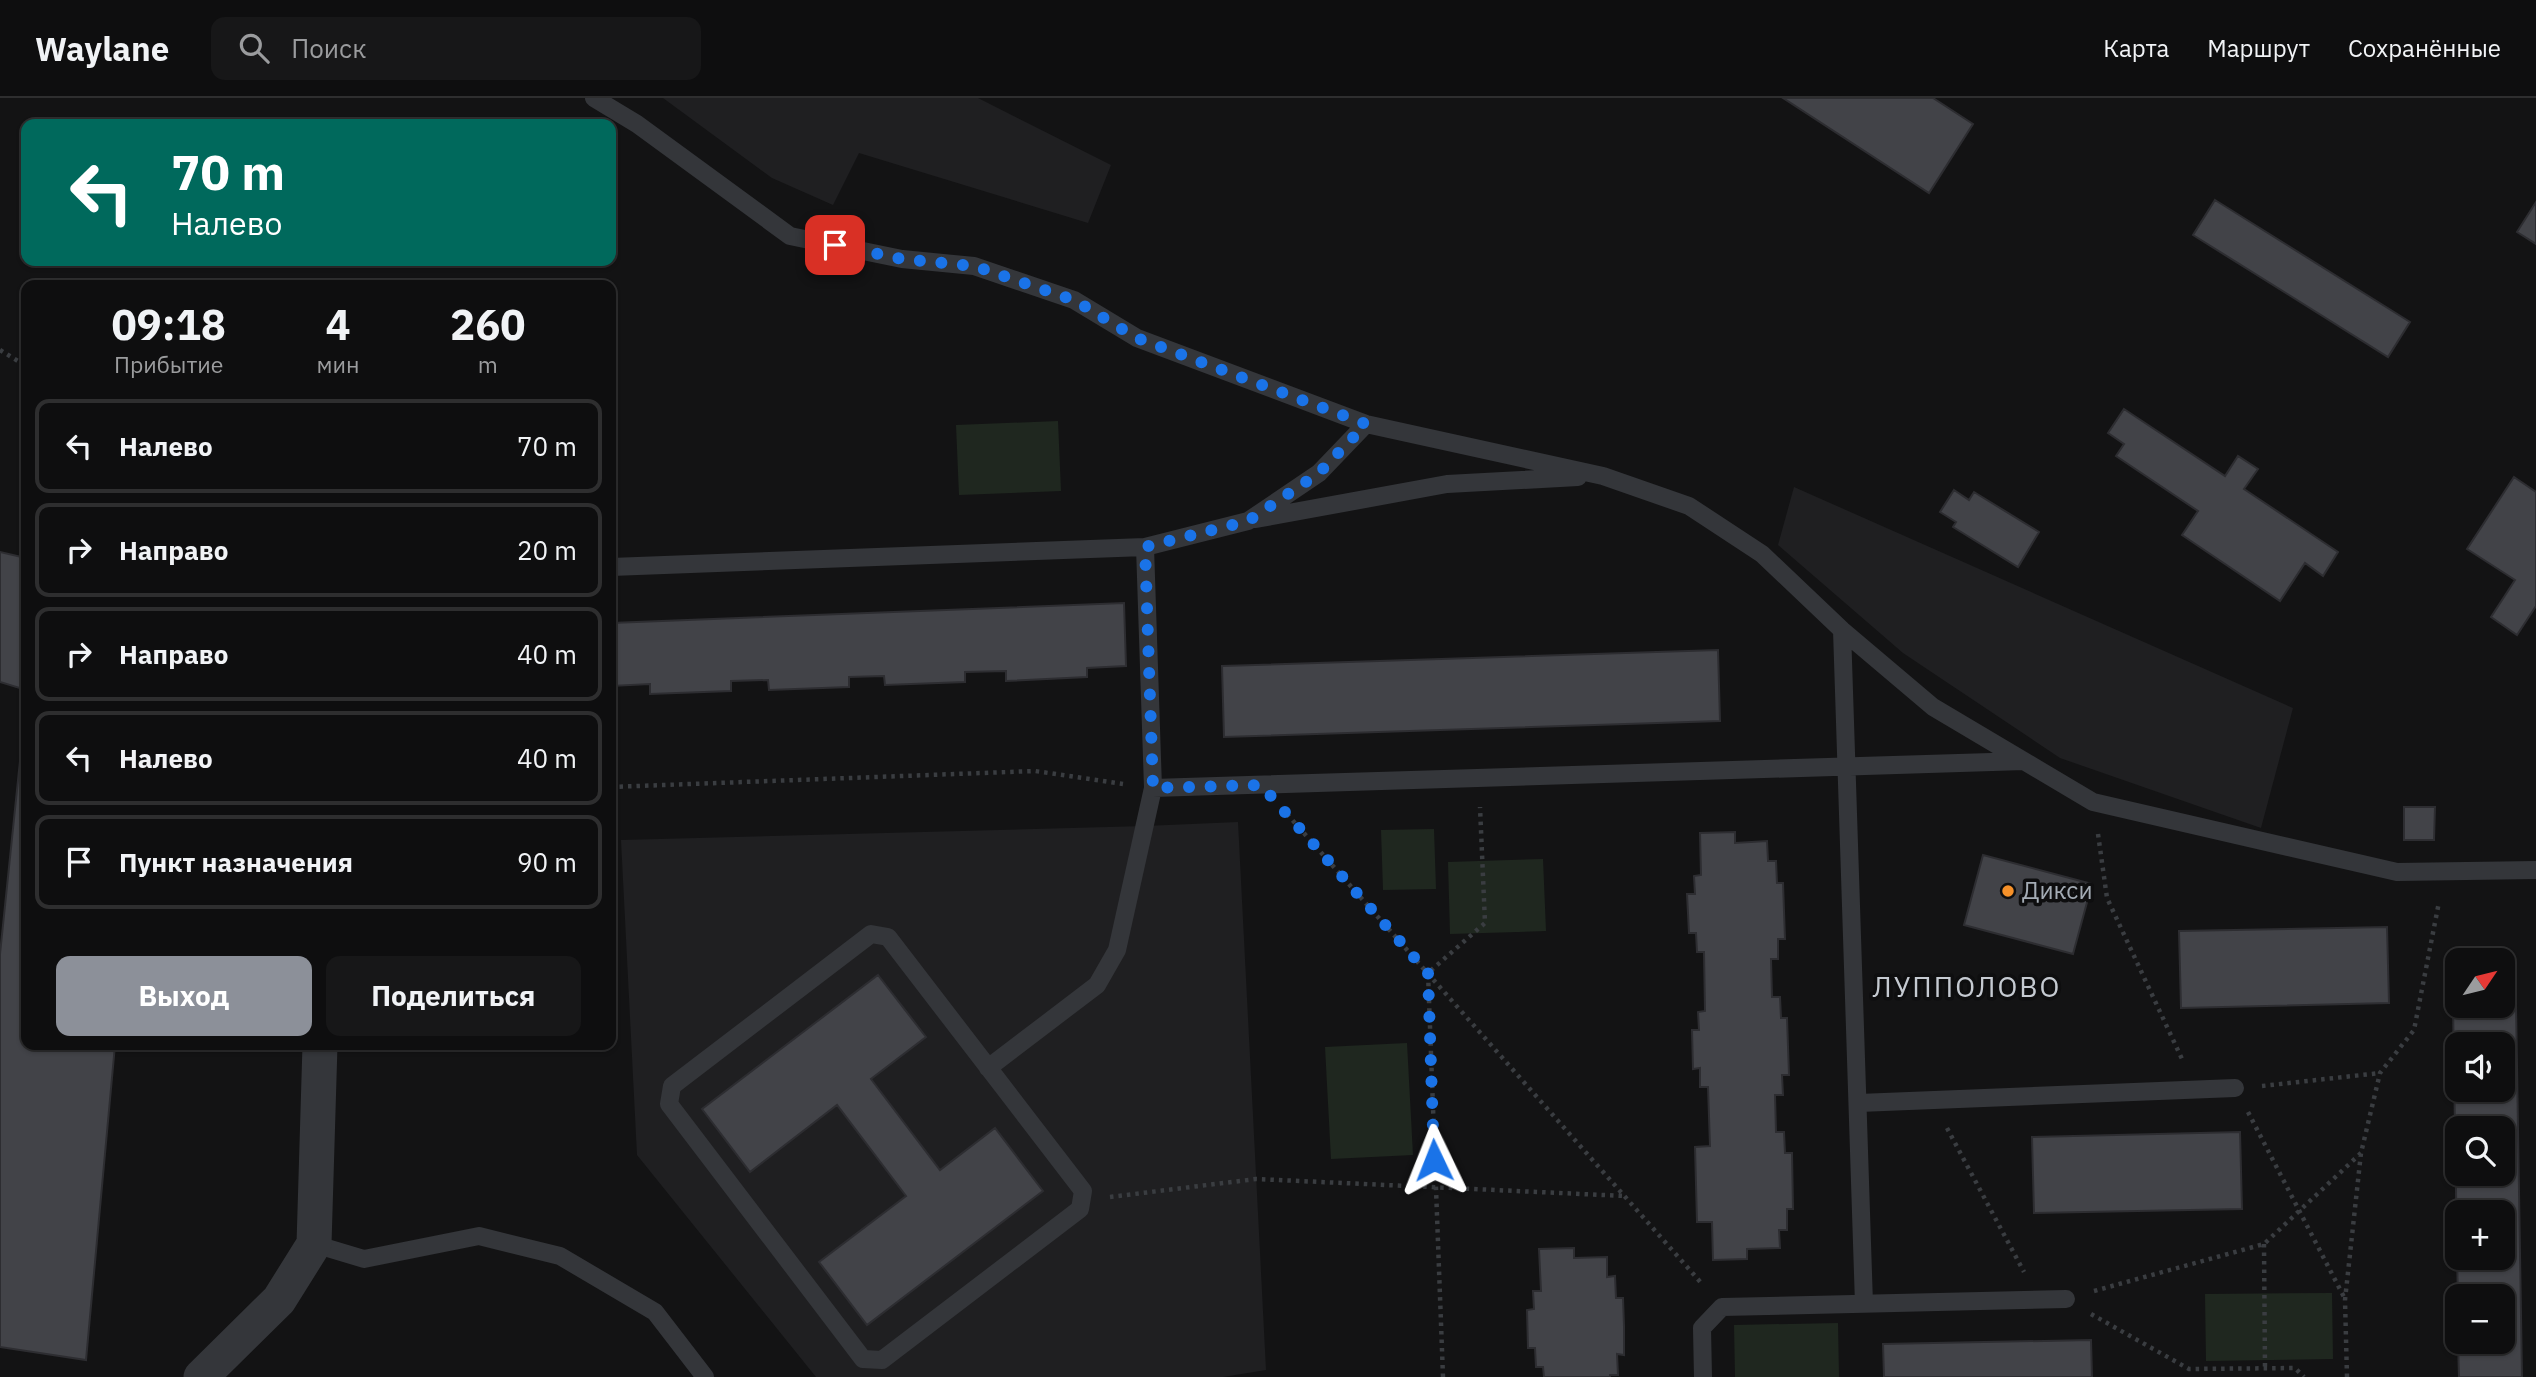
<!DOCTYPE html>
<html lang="ru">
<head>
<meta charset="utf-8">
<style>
	:root { --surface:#0e0e0f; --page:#171718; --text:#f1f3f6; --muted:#9b9c9e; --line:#2e2e2f; --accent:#8c9099 }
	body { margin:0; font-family:"IBM Plex Sans",sans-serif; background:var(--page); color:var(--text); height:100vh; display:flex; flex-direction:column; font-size:26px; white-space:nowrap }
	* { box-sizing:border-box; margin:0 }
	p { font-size:23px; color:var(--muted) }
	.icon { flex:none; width:38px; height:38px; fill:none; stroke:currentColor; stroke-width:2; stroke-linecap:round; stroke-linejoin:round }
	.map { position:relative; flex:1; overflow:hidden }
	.side { position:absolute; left:21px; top:182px; width:595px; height:770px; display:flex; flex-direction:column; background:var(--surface); border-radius:14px; box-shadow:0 2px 5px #0004,0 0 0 2px var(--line) }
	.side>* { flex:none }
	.banner { position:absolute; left:21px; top:21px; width:595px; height:147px; border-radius:14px; box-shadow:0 2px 5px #0004,0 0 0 2px var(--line); background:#00695c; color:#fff; overflow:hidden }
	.needle { width:46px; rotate:55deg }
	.controls { position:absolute; left:2445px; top:850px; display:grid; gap:14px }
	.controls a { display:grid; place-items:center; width:70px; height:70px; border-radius:14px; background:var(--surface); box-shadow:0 2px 5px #0004,0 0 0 2px var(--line); font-size:35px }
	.pin { position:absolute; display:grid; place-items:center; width:60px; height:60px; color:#fff; margin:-30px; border-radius:14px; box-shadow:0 4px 10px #0006 }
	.me { position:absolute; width:77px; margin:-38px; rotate:358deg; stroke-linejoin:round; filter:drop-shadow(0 0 5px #0008) }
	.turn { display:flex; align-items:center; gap:24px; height:147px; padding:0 35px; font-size:32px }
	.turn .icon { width:91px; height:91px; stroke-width:2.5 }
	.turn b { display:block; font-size:49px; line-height:60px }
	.eta { display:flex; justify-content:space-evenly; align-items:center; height:119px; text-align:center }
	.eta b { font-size:42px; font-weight:700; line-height:49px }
	.button { display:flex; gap:14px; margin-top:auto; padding:14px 35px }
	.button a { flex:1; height:80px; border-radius:14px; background:var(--accent); color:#fff; font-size:28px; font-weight:700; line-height:80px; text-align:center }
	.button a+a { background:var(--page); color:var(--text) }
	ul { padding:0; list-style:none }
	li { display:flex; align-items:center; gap:21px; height:94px; margin:0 14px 10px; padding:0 21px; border:4px solid var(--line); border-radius:14px }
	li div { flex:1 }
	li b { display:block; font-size:26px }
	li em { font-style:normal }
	header { display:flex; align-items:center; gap:42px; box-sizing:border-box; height:98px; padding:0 35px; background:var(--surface); border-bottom:2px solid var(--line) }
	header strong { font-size:33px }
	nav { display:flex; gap:38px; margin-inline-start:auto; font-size:24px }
	.search { width:490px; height:63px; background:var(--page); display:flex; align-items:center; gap:18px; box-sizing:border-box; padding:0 24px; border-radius:14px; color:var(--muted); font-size:26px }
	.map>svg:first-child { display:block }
	.built { fill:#1f1f21 }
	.green { fill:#1f271f }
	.building { fill:#424348; stroke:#2d2d31; stroke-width:2; fill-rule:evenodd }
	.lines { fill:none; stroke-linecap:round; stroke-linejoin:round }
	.path { stroke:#3a3d41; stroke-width:4.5; stroke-dasharray:3.5 5; stroke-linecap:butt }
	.service { stroke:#34363a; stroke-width:18 }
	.minor { stroke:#34363a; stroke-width:35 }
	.route { stroke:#1a73e8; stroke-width:12; stroke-dasharray:0 21.6 }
	.poi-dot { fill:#f69129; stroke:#0e0e0f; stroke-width:2.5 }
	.labels { text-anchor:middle; stroke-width:7; stroke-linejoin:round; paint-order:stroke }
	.poi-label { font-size:24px; fill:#a4acb5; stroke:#0e0e0f; text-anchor:start }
	.quarter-label { font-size:28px; letter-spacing:2px; fill:#c5cad1; stroke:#0e0e0f }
</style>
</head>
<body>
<header>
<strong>Waylane</strong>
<div class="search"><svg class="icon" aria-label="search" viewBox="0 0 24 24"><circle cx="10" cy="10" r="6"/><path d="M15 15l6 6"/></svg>Поиск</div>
<nav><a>Карта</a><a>Маршрут</a><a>Сохранённые</a></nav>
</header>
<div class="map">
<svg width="2536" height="1279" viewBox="0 0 2536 1279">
	<rect width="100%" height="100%" fill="#131314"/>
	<path class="built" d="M663 0H978L1111 67 1088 125 859 55 833 107 772 80Z
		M1794 389 2293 610 2261 730 2060 660 1903 555 1778 447Z
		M1238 724 1266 1272 1223 1279H816L637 1057 621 742 1145 728Z"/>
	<path class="green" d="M1058 323 1061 393 959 397 956 327Z
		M1434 731 1436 791 1383 792 1381 732Z
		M1543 761 1546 833 1450 836 1448 764Z
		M1407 945 1413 1057 1331 1061 1325 949Z
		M2332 1195 2333 1261 2206 1263 2205 1196Z
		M1838 1225 1839 1279H1735L1734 1227Z"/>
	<path class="building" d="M1783 0H1933L1973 26 1929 95Z
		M2215 102 2410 224 2388 259 2193 137Z
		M2536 104V146L2517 134Z
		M2124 311 2225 378 2238 358 2258 371 2244 391 2338 454 2323 478 2305 465 2280 503 2182 437 2198 413 2116 358 2124 346 2108 335Z
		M2514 379 2536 394V508L2517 537 2491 519 2515 482 2467 451Z
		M1954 392 1969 402 1974 394 2039 434 2018 469 1953 429 1956 424 1940 414Z
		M0 454 26 460V592L0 584Z
		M1124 505 1126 568 1087 570V579L1006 583V573L965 574V584L885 587 884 578 849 579V589L769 592 768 582 731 583V593L650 596V586L611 588V525Z
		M1718 552 1720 623 1224 639 1222 568Z
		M26 605V947H115L86 1262 0 1249V856Z
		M2404 709H2435L2434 742H2404Z
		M1735 734V745L1767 743 1768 763H1776L1777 785H1783L1785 841H1778V861H1771L1772 899H1780L1781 920H1787L1789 977H1782L1783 997H1775L1776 1034H1784L1785 1055H1792L1793 1111H1787V1132H1779L1780 1150 1747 1151V1161L1713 1162 1712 1124H1697L1695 1049 1710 1048 1708 989H1700V970L1693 971 1692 932H1699L1698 914 1705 913 1704 854H1697L1696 835H1689L1687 796H1695L1694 778 1701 777 1700 735Z
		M1983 757 2092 786 2073 856 1964 827Z
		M2387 829 2389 905 2181 910 2179 833Z
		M878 877 926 939 871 981 940 1072 995 1030 1043 1093 867 1227 819 1164 906 1098 837 1007 750 1074 702 1011Z
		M2502 906H2516L2522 1279H2459L2458 1244H2502V1199H2458L2457 1160H2502V1115H2457V1154L2453 907 2502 908ZM2457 947H2502V992H2457ZM2457 1031H2502V1076H2457Z
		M2240 1034 2242 1111 2034 1115 2032 1039Z
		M1574 1150V1160L1607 1159V1179L1615 1178 1616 1200H1623L1624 1228V1257L1617 1256 1618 1277H1610V1279H1544L1543 1269H1536L1535 1250H1528L1527 1212 1534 1211 1533 1193H1541L1539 1151Z
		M2091 1242 2092 1279H1884L1883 1246Z"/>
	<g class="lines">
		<path class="path" d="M0 252 26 268
			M611 689 1035 673 1123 686
			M1287 716 1703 1187
			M2098 736 2107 800 2182 961
			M2262 988 2380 975
			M2248 1014 2344 1199
			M1947 1030 2024 1174
			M1110 1099 1256 1081 1625 1098
			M2264 1146 2265 1270
			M2094 1193 2264 1146 2361 1055
			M2091 1216 2189 1271 2295 1270 2304 1279
			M1443 1279 1428 875 1485 825 1480 709
			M2347 1279 2345 1202 2361 1055 2380 975 2414 932 2439 804"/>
		<path class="service" d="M594 0 637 26 790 138 902 161 974 168 1074 202 1137 240 1366 326 1603 378 1689 408 1762 456 1842 532 1933 609 2093 704 2397 774 2536 772
			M1256 421 1447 386 1578 379
			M1145 449 1153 690 2024 663
			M611 469 1145 449 1248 423 1319 375 1366 326
			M1842 532 1864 1206
			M871 836 888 839 1083 1093 1080 1111 882 1262 863 1261 669 1006 672 988Z
			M988 970 1097 887 1117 852 1153 690
			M1859 1005 2235 990
			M314 1146 364 1161 479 1138 560 1158 655 1214 705 1279
			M1703 1279 1702 1230 1722 1209 2066 1201"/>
		<path class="minor" d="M201 1279 279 1202 314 1146 320 947"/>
	</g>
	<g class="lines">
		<path class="route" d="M835 147 902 161 974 168 1074 202 1137 240 1366 326 1319 375 1248 423 1145 449 1153 690 1261 687 1428 875 1434 1062"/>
	</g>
	<circle class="poi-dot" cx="2008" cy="793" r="7"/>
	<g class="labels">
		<g class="poi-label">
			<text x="2022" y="801">Дикси</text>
		</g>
		<g class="quarter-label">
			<text x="1967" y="899">ЛУППОЛОВО</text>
		</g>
	</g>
</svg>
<div class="controls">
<a><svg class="needle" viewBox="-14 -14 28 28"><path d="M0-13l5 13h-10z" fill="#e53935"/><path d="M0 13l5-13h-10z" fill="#9b9c9e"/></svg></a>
<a><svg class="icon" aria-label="sound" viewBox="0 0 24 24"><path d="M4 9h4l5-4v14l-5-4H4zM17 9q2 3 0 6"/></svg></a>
<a><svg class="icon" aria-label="search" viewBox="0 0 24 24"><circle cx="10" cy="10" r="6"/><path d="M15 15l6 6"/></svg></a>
<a>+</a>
<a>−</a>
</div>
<div class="pin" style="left:835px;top:147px;background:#d93025"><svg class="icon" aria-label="arrive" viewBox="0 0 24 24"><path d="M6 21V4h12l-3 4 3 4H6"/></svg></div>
<svg class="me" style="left:1434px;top:1062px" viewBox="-20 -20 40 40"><path d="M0-17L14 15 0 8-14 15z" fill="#1a73e8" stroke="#fff" stroke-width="4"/></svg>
<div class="banner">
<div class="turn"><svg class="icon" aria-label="left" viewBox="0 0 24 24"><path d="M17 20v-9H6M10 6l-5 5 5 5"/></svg><div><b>70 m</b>Налево</div></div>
</div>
<section class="side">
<div class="eta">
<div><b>09:18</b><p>Прибытие</p></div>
<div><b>4</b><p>мин</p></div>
<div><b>260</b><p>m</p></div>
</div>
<ul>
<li><svg class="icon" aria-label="left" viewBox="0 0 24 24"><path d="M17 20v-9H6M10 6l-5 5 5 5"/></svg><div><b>Налево</b></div><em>70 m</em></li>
<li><svg class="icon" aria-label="right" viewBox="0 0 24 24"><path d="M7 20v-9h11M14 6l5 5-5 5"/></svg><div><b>Направо</b></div><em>20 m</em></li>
<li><svg class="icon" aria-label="right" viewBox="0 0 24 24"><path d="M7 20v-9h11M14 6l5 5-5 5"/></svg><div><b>Направо</b></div><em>40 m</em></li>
<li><svg class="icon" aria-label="left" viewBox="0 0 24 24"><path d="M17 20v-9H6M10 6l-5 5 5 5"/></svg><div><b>Налево</b></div><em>40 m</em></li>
<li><svg class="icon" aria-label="arrive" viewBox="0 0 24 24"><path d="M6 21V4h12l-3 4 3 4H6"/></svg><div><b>Пункт назначения</b></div><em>90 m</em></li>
</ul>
<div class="button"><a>Выход</a><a>Поделиться</a></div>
</section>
</div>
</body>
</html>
